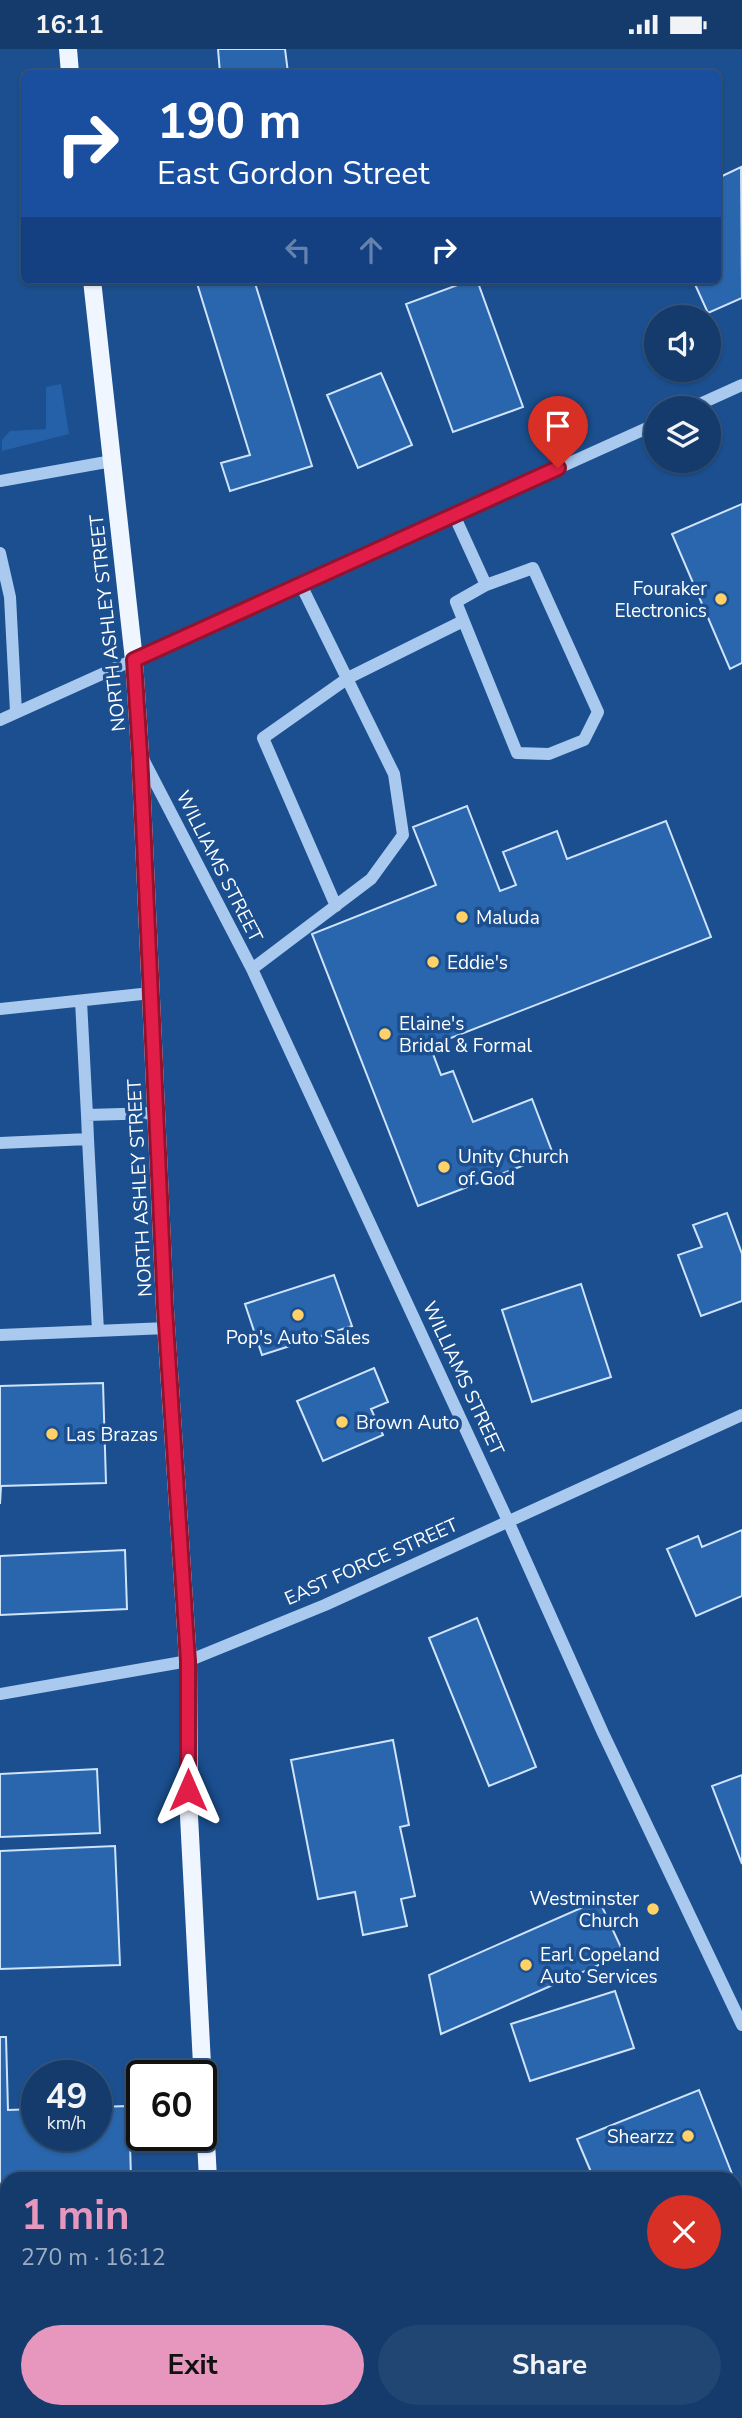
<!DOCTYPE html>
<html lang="en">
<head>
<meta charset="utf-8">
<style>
	:root { --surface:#143b6b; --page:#214673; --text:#f1f3f6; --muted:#9dadc1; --line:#33557e; --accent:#e797bd }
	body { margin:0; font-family:"Nunito Sans",sans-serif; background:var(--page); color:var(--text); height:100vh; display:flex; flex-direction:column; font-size:26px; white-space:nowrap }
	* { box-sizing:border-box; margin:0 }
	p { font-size:23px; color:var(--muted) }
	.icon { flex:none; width:38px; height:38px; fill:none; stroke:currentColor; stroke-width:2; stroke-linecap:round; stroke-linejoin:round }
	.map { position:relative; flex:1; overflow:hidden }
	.details { position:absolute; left:0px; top:2123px; width:742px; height:247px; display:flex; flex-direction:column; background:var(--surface); border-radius:21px 21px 0 0; box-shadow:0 2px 5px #0004,0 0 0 2px var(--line) }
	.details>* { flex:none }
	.top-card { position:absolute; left:21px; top:21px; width:700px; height:214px; border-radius:10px; box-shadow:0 2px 5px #0004,0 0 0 2px var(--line); background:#1a4fa0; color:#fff; overflow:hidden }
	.tools { position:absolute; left:644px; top:256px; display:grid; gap:14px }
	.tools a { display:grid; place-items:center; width:77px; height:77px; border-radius:50%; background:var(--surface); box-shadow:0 2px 5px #0004,0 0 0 2px var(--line); font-size:35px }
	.speed { position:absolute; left:21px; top:2011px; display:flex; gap:14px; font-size:35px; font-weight:700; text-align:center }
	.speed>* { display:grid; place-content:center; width:91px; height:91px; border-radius:50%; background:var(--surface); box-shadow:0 2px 5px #0004,0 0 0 2px var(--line); line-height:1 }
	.speed small { font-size:18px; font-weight:400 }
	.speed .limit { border:4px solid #111; border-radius:10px; background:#fff; color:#111 }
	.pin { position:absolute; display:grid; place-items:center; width:60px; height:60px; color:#fff; margin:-72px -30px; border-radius:50% 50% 50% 0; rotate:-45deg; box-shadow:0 0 7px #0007 }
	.pin .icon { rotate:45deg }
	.me { position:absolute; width:77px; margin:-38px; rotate:0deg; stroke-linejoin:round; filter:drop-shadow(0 0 5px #0008) }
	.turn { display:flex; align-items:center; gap:24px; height:147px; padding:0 21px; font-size:32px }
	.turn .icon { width:91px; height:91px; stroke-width:2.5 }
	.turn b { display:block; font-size:49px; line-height:60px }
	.lanes { display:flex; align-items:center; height:66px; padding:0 21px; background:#0003; justify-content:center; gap:35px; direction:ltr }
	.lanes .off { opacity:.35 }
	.round { display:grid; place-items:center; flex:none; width:74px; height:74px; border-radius:37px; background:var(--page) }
	.overview { display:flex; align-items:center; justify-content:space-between; height:119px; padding:0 21px }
	h1 { font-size:42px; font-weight:700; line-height:52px; color:var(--accent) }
	.primary-button { display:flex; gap:14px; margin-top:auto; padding:14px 21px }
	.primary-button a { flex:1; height:80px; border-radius:42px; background:var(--accent); color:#111; font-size:28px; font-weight:700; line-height:80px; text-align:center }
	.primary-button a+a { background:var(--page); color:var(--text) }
	.status { display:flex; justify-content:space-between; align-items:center; height:49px; padding:0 35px; background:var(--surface); direction:ltr }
	.status svg { height:19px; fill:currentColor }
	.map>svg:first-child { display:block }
	.green { fill:#2461a8 }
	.building { fill:#2a66ad; stroke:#cfe3fa; stroke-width:2 }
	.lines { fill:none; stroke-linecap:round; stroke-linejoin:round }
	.minor { stroke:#a9c9ee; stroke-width:12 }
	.major { stroke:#f0f6ff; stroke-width:18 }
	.route-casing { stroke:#92132f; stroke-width:18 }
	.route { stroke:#e11d48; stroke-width:12 }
	.poi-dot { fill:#ffd166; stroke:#1b4f8f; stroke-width:2.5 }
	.labels { text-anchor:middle; stroke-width:7; stroke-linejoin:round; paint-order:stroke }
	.poi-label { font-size:19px; fill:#fff; stroke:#1b4f8f; text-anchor:start }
	.street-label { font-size:19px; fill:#fff; stroke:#1b4f8f }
</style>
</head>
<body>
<div class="status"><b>16:11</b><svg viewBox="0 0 49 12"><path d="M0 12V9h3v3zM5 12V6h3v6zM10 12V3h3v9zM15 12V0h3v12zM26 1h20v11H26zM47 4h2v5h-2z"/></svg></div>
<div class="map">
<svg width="742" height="2369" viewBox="0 0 742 2369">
	<rect width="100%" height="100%" fill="#1b4f8f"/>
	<path class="green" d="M61 335 69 385 2 402V391L10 382 46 380V338Z"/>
	<path class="building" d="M218 0H285L288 24H220Z
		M741 118 742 249 708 264 693 231H718V129Z
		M196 231H254L312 417 230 442 221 414 250 406Z
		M471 231H477L523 358 453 383 406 255Z
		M381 324 412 396 358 419 327 346Z
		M742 455V614L730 620 672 485Z
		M467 757 500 842 516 836 503 803 557 782 567 810 666 772 711 888 430 997 441 1026 453 1022 473 1073 532 1050 553 1105 418 1157 312 885 436 836 413 778Z
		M727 1164 742 1205V1252L701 1267 678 1206 702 1198 693 1176Z
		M334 1226 352 1277 262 1306 245 1255Z
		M581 1235 611 1328 532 1353 502 1261Z
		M374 1319 388 1353 371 1360 383 1386 323 1412 297 1352Z
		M103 1334 106 1434 1 1437 0 1455V1337Z
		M742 1481V1547L696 1567 667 1500 698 1487 702 1498Z
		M125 1501 127 1560 0 1566V1507Z
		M477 1569 536 1718 489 1737 429 1589Z
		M393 1691 409 1776 400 1778 415 1847 401 1850 407 1877 363 1886 355 1843 318 1850 291 1711Z
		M97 1720 100 1784 0 1788V1725Z
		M742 1726V1815L712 1737Z
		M115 1797 120 1916 0 1920V1802Z
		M599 1851 624 1905 441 1985 429 1926Z
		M615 1942 634 1999 530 2032 511 1975Z
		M0 1988H6L8 2061 37 2060V2086H96V2058L129 2057 131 2130H7V2151H0Z
		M699 2041 734 2130H594L577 2090Z
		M735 2132 742 2149V2323L735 2326Z
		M0 2199H7V2362H169V2369H0Z
		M353 2362H511L513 2369H339Z"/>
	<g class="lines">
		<path class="minor" d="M691 359 742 336
			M0 432 112 412
			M454 466 486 536
			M0 504 10 548 16 663
			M533 519 598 663 584 691 549 705 517 704 456 553 486 536Z
			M0 671 656 375
			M142 708 252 920 508 1472 603 1684 742 1976
			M336 857 263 689 348 629 463 572
			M252 920 371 830 403 786 394 725 301 536
			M81 952 87 1066
			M0 960 151 944
			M88 1090 87 1066 156 1064
			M0 1094 88 1090 98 1282
			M0 1286 167 1279
			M0 1645 188 1612 325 1556 742 1366
			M722 2369 742 2360"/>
		<path class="major" d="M68 0 70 24
			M92 231 134 611 140 704 165 1260 188 1612 189 1767 208 2130
			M220 2362V2369"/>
	</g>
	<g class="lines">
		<defs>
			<path id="route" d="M188 1741V1612L165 1259 140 704 134 611 558 419"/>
		</defs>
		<use href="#route" class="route-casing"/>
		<use href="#route" class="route"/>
	</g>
	<g class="poi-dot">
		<circle cx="721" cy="550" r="7"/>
		<circle cx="462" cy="868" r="7"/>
		<circle cx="433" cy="913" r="7"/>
		<circle cx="385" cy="985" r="7"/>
		<circle cx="444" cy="1118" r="7"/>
		<circle cx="298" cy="1266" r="7"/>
		<circle cx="342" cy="1373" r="7"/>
		<circle cx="52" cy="1385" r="7"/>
		<circle cx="653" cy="1860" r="7"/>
		<circle cx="526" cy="1916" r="7"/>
		<circle cx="688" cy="2087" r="7"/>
	</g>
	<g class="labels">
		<g class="poi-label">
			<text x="707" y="546" text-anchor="end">Fouraker<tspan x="707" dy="22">Electronics</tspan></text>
			<text x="476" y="875">Maluda</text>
			<text x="447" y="920">Eddie's</text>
			<text x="399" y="981">Elaine's<tspan x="399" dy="22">Bridal &amp; Formal</tspan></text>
			<text x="458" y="1114">Unity Church<tspan x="458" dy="22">of God</tspan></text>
			<text x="298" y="1295" text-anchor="middle">Pop's Auto Sales</text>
			<text x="356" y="1380">Brown Auto</text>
			<text x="66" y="1392">Las Brazas</text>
			<text x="639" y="1856" text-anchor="end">Westminster<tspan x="639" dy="22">Church</tspan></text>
			<text x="540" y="1912">Earl Copeland<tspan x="540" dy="22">Auto Services</tspan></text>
			<text x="674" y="2094" text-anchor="end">Shearzz</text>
		</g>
		<g class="street-label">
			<text transform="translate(107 574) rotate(-96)" y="7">NORTH ASHLEY STREET</text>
			<text transform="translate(220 817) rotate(63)" y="7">WILLIAMS STREET</text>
			<text transform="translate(139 1139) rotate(-93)" y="7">NORTH ASHLEY STREET</text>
			<text transform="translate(464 1329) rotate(65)" y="7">WILLIAMS STREET</text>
			<text transform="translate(371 1512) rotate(-24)" y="7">EAST FORCE STREET</text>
		</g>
	</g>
</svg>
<div class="tools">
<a><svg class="icon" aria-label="sound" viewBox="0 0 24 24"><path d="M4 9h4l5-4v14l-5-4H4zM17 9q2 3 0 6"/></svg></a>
<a><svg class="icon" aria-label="layers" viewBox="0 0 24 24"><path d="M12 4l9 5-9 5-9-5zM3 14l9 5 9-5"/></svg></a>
</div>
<div class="speed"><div>49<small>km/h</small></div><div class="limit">60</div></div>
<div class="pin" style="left:558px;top:419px;background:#d93025"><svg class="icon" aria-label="arrive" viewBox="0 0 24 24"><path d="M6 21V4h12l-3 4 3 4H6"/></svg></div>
<svg class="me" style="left:188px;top:1741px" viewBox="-20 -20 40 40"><path d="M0-17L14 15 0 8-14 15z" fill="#e11d48" stroke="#fff" stroke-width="4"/></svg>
<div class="top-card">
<div class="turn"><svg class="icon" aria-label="right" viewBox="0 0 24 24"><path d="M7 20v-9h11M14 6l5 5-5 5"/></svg><div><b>190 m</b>East Gordon Street</div></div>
<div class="lanes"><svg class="icon off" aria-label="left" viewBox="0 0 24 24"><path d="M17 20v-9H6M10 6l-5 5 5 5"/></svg><svg class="icon off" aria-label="ahead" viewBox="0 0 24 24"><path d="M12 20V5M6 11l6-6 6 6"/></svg><svg class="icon" aria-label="right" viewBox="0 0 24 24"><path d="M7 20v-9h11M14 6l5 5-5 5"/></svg></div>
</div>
<section class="details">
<div class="overview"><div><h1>1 min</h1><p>270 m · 16:12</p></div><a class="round" style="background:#d93025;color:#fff"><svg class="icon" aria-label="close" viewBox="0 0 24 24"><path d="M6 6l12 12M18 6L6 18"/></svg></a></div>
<div class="primary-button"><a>Exit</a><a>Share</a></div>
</section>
</div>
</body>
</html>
